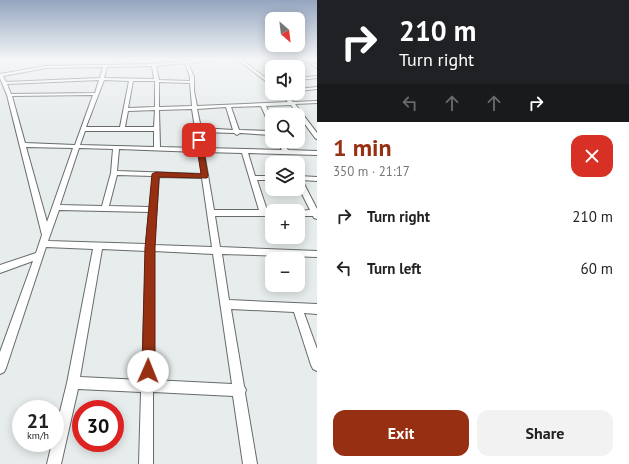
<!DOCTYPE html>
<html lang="en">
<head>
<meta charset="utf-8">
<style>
	:root { --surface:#fff; --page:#f2f2f2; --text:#222; --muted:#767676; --accent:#973012 }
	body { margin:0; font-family:"PT Sans",sans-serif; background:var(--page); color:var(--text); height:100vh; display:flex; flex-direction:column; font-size:15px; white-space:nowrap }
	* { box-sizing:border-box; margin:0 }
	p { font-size:13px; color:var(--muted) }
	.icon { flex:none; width:22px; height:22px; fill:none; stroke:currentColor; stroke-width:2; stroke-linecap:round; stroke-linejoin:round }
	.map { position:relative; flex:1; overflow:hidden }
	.panel { display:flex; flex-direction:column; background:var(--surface); width:312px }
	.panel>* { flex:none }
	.banner { background:#202124; color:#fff; overflow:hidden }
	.needle { width:26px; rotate:152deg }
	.controls { position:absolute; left:265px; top:12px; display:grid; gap:8px }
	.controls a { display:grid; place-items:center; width:40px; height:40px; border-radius:8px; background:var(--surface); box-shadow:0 2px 10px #0003; font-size:20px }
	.speed { position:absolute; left:12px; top:400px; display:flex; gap:8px; font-size:20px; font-weight:700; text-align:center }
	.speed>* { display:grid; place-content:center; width:52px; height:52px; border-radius:50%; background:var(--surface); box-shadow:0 2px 10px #0003; line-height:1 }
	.speed small { font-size:10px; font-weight:400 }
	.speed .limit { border:6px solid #d22; background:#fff; color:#111 }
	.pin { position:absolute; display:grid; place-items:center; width:34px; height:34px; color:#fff; margin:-17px; border-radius:8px; box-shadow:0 2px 6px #0006 }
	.me { position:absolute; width:44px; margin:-22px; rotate:1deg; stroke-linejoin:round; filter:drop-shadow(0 0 3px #0008) }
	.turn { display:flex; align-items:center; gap:14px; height:84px; padding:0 16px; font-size:18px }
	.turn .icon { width:52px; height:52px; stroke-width:2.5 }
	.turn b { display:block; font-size:28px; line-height:34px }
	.lanes { display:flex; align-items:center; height:38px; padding:0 16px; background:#0003; justify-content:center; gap:20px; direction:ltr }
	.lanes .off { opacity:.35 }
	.round { display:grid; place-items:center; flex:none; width:42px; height:42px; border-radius:12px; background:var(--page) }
	.overview { display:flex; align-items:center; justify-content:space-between; height:68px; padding:0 16px }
	h1 { font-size:24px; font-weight:600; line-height:30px; color:var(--accent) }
	.primary-button { display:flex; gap:8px; margin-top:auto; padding:8px 16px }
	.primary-button a { flex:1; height:46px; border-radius:12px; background:var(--accent); color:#fff; font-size:16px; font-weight:600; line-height:46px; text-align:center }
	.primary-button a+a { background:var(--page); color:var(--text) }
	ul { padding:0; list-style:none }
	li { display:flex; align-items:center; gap:12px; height:52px; padding:0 16px }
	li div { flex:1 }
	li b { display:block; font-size:15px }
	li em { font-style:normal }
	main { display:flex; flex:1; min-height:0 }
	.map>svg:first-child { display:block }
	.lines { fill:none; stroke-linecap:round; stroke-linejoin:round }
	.minor-casing { stroke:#676b6c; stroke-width:2 }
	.minor { fill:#fff; fill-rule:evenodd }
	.route { fill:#973012; stroke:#621f0c }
</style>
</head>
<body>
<main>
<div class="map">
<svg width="317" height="464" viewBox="0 0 317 464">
	<rect width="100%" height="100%" fill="#e7eced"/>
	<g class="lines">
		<defs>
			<path id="minor" d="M209 59H223L188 63 194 77V91L197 106 288 102 280 93H285L293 102 317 101V103L295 104 317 133V139L315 138 291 105 266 106 272 118V126L269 124 261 106 231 107 239 130 272 131V135L240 133 237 135 234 133 201 132 204 148 282 150 277 141H283L288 150 317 151V155L248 153 255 176H272V180H257L267 210 274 211H272V216H215L220 247 317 251V257L222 254 229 300 317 304V314L304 313 317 349V371L313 369 311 365 294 312 231 309 244 386 246 390 245 393 257 464H243L233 396 153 392V464H139L141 392 78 389 61 464H47L52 443H55V432L67 383 93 249 46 247 6 368 4 372 0 374V352L33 261 0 273V265L36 253 42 235 7 95 0 78V74L46 66 154 64ZM185 63 190 77V81L159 80 156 66ZM152 66 154 79 104 78 107 67ZM103 67 100 78 6 82 3 76 46 68ZM99 80 95 93 11 94 7 84ZM104 80 129 81 120 127H86ZM133 81H155V107L128 108ZM159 82 190 83 192 106 159 107ZM93 95 75 145 25 143 12 96ZM226 107 233 130 201 128 197 109ZM192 109 198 148 160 147 159 110ZM155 110 154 127H125L128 111ZM85 131H154V147L80 145ZM26 147 73 148 47 222ZM79 148 113 149 111 173 102 206 60 205ZM119 149 198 152 202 174 117 171ZM204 152 242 153 259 210H214ZM117 175 153 176 150 207 109 206ZM159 177 202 178 212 247 154 245ZM59 210 149 212 146 244 48 241ZM102 249 146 251 142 380 80 377ZM154 251 213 254 232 384 153 380Z
				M237 59H241L272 83V86Z
				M272 59H276L289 67H284Z
				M302 59H306L317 65V68Z
				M317 76V78L298 80V78Z
				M317 87V89L298 91V89Z
				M298 176 317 177V181L302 180 317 209V219L314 218 313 216H298V211H296L310 210 298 186Z"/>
		</defs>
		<use href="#minor" class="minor-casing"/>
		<use href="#minor" class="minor"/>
	</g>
	<linearGradient id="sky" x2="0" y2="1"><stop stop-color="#95a5bf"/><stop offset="0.48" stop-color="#f4f6f7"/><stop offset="1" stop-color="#f4f6f7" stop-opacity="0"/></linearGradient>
	<rect width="317" height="124" fill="url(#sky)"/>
	<path class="route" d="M199 138 202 140 208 176 207 178 159 177 155 248V371L153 375 148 377 143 375 142 371 145 248 152 174 156 172 201 174 196 140Z"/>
</svg>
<div class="controls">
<a><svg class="needle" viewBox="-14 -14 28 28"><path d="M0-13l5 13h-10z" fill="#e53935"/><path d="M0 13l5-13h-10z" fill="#767676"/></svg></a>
<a><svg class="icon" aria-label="sound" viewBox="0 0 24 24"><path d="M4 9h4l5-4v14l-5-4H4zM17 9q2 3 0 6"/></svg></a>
<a><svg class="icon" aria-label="search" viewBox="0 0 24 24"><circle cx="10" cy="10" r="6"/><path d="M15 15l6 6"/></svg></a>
<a><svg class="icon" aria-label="layers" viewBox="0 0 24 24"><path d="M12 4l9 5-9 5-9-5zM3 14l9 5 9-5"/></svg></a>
<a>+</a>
<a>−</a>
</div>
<div class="speed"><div>21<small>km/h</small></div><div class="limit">30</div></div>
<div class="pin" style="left:199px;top:140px;background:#d93025"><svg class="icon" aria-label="arrive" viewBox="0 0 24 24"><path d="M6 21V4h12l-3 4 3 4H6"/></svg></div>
<svg class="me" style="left:148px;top:371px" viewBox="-20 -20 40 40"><circle r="19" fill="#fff"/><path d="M0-13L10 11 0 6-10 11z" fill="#973012"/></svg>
</div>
<section class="panel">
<div class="banner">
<div class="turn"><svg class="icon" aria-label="right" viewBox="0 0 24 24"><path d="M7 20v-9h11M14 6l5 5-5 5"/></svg><div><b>210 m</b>Turn right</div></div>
<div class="lanes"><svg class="icon off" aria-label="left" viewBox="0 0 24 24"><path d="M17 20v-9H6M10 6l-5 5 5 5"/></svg><svg class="icon off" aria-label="ahead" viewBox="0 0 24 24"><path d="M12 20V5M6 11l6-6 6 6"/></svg><svg class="icon off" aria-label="ahead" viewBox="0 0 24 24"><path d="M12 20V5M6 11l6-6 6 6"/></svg><svg class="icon" aria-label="right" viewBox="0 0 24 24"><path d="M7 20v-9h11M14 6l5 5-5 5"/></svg></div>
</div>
<div class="overview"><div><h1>1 min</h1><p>350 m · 21:17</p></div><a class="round" style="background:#d93025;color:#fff"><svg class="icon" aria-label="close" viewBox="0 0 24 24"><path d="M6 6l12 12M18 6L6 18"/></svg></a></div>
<ul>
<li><svg class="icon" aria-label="right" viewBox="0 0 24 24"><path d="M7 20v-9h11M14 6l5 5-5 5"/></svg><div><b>Turn right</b></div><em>210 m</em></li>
<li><svg class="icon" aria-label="left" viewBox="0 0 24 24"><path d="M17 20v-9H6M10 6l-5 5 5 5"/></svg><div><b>Turn left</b></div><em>60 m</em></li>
</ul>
<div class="primary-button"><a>Exit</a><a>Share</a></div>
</section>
</main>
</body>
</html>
